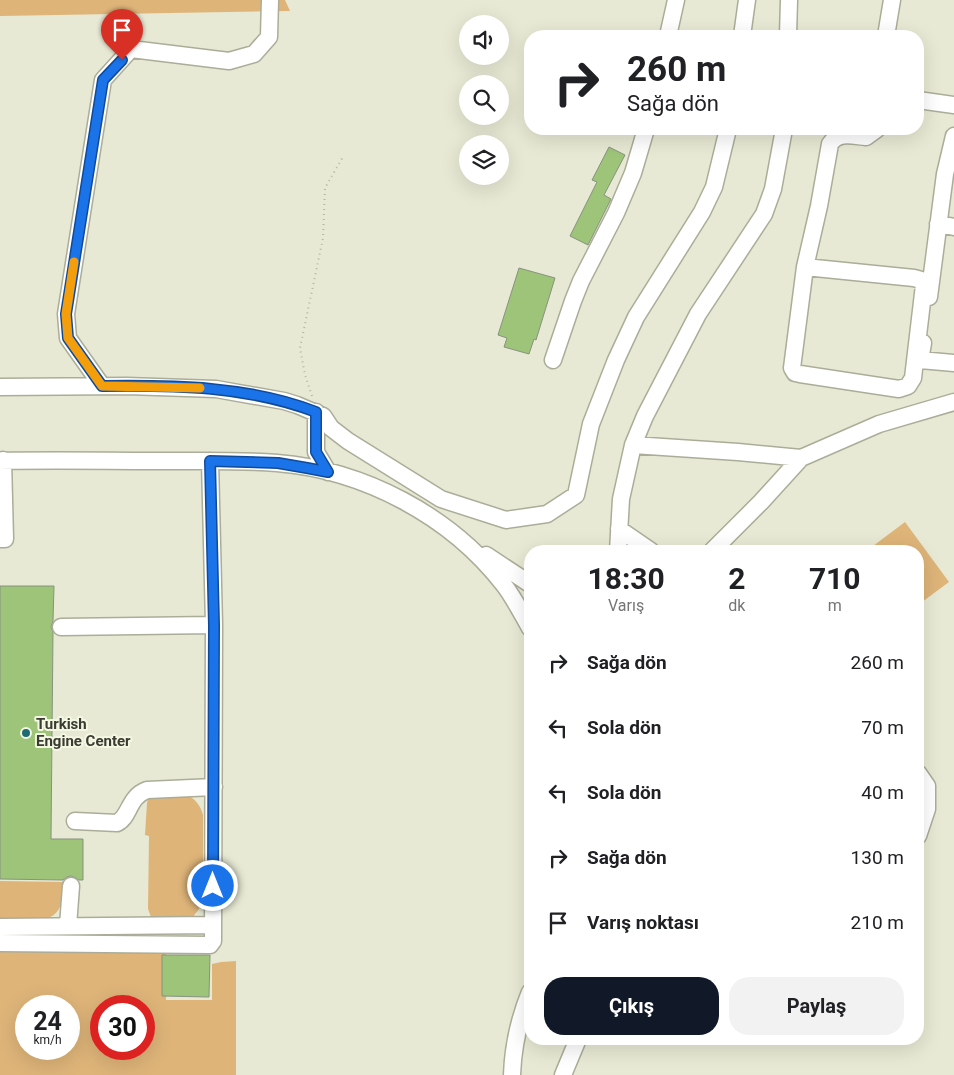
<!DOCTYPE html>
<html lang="tr">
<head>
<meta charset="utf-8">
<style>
	:root { --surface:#fff; --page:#f2f2f2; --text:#202124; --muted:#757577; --accent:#111827 }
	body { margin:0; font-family:Roboto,sans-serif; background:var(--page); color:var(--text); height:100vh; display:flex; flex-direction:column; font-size:19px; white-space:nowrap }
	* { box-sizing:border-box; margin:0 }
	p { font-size:16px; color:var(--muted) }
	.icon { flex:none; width:28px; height:28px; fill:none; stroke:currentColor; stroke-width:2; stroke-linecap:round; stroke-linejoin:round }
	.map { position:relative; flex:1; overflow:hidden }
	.details { position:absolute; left:524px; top:545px; width:400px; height:500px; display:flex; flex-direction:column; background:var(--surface); border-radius:20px; box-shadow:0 5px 20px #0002 }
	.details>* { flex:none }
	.hud { position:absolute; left:524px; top:30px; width:400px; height:105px; border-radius:20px; box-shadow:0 5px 20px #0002; background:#fff; color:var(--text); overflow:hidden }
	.controls { position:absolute; left:459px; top:15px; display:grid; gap:10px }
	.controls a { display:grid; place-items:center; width:50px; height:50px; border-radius:50%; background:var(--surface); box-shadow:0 5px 20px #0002; font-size:25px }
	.speed { position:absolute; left:15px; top:995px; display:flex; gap:10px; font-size:25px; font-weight:700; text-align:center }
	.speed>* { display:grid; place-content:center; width:65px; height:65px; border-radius:50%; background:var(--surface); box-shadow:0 5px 20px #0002; line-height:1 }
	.speed small { font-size:12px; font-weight:400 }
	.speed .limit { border:8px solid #d22; background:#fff; color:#111 }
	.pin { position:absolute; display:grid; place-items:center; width:42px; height:42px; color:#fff; margin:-51px -21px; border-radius:50% 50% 50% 0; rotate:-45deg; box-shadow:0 0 5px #0007 }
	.pin .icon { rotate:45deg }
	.me { position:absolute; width:55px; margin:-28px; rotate:0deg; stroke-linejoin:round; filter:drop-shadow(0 0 4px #0008) }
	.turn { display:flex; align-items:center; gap:18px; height:105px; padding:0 20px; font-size:22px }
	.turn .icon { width:65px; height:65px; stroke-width:2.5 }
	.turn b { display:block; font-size:35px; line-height:42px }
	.eta { display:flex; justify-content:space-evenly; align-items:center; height:85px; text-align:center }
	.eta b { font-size:30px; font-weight:700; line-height:35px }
	.button { display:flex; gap:10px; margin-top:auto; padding:10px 20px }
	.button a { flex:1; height:58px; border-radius:20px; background:var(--accent); color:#fff; font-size:20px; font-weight:700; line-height:58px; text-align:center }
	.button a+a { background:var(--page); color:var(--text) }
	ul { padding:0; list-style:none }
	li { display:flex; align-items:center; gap:15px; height:65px; padding:0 20px }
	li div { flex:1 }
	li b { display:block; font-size:19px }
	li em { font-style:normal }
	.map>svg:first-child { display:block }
	.green { fill:#deb479; fill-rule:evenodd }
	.building { fill:#9dc478; stroke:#889280 }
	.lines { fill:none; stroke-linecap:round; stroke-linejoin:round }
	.minor-casing { stroke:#abad99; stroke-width:19 }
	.path { stroke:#b3b4a3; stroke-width:2; stroke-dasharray:1 4; stroke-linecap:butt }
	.minor { stroke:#fff; stroke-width:16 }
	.route-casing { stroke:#114b97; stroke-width:12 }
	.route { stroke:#1a73e8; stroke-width:9 }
	.slow { stroke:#f59e0b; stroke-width:9 }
	.poi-dot { fill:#1f6b72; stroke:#f4f7e1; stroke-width:2 }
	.labels { text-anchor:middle; stroke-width:4; stroke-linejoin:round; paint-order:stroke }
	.poi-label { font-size:15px; font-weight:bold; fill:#3a3b32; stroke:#f4f7e1; text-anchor:start }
</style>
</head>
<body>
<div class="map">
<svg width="954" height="1075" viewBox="0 0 954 1075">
	<rect width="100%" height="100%" fill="#e7e9d4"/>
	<path class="green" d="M0 0H285L290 11 0 16Z
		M905 522 949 582 918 605V551H877L873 546Z
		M150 796H188C196 799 201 807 203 815V899L199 909 192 918 153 920 151 917 148 909 149 836 145 835 147 803 148 799Z
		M0 881 65 882C62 899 64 914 43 920H0Z
		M166 947V1000H212V964L221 962 236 961V1075H0V948ZM26 1006H69V1049H26ZM101 1006H144V1049H101Z"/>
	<path class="building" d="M609 147 625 155 604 195 611 199 588 245 570 236 597 182 592 180Z
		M519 268 555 278 536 340 534 339 529 354 504 347 507 338 498 335Z
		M0 586H54L53 621 51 627 53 632 51 839H83V880H79L76 878 71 876 67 877 63 880 0 879Z
		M162 955H210L209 997 162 996Z"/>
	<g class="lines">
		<defs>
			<path id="minor" d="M668 36 676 0
				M742 36 747 0
				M788 36 789 0
				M886 36 892 0
				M918 100 954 105
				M938 224 954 227
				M805 267 914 278 921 280 924 285 913 378 908 386 899 389 800 374 795 373 792 368 805 267 819 206 830 144C838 131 853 136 866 137L877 129
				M929 297 945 174 954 136
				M923 343 920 360 954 363
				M553 360 573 301 581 281 616 213 633 173 646 129
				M102 386 68 338 66 314 103 80 131 49 229 61 254 54 269 37 270 0
				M0 387 127 386 216 389 284 401 297 405 323 416 331 428 348 441 441 499 506 520 547 514 576 495 591 424 616 360 636 317 702 212 714 187 728 129
				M316 412V452L328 472
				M633 445 645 416 698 314 764 214 773 189 784 129
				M0 461C54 460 109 461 163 461 201 461 239 460 277 463 364 470 451 516 504 585 514 598 522 614 530 628
				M619 529 651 551
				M0 539H5L3 460
				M618 551 621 499 633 445 738 452 801 458 879 424 954 402
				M712 551 761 502 801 458
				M486 555 530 584
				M61 627 214 625
				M918 773 927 786V809L918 836
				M75 821 117 823C130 817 128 797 147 790L214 787
				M68 926 71 886
				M0 927 213 925
				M0 943 210 945 213 941 214 625 210 461
				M512 1075C513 1046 519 1019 530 992
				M563 1075 578 1039"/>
		</defs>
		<use href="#minor" class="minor-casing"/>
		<path class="path" d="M312 396 305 375 300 348 323 238 325 188 344 155"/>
		<use href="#minor" class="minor"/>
	</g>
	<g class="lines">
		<defs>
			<path id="route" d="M122 60 103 80 66 314 68 338 102 386C174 385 249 386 316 412V452L328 472 307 468 278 463 210 461 214 625 213 886"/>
		</defs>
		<use href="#route" class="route-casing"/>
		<use href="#route" class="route"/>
		<path class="slow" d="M74 262 66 314 68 338 102 386 200 388"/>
	</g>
	<circle class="poi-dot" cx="26" cy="733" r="5"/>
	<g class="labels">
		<g class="poi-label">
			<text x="36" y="729">Turkish<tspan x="36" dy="17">Engine Center</tspan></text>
		</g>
	</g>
</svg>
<div class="controls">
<a><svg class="icon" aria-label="sound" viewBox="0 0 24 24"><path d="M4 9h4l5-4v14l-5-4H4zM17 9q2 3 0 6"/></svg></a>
<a><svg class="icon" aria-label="search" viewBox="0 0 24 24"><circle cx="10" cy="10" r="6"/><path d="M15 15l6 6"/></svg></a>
<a><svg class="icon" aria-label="layers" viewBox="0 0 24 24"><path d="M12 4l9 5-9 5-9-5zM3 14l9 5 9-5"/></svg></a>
</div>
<div class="speed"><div>24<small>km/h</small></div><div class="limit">30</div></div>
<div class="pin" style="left:122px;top:60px;background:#d93025"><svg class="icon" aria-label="arrive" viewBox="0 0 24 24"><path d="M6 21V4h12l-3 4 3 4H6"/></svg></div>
<svg class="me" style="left:213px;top:886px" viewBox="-20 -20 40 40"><circle r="17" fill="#1a73e8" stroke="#fff" stroke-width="3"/><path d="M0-11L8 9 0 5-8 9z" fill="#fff"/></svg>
<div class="hud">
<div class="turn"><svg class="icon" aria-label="right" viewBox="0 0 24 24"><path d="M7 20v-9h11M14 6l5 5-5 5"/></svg><div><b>260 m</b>Sağa dön</div></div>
</div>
<section class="details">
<div class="eta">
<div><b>18:30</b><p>Varış</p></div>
<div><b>2</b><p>dk</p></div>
<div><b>710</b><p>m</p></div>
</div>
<ul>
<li><svg class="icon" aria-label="right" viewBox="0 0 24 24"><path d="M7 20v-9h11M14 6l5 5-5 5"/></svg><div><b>Sağa dön</b></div><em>260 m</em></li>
<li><svg class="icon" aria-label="left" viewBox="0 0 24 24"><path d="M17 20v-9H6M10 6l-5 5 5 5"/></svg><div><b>Sola dön</b></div><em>70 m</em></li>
<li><svg class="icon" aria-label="left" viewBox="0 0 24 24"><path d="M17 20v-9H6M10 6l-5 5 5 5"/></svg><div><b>Sola dön</b></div><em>40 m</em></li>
<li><svg class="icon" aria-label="right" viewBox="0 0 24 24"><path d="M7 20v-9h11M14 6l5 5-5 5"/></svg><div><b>Sağa dön</b></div><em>130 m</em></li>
<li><svg class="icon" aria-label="arrive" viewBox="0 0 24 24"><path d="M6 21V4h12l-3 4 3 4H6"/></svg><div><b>Varış noktası</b></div><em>210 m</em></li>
</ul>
<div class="button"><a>Çıkış</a><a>Paylaş</a></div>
</section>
</div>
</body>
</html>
